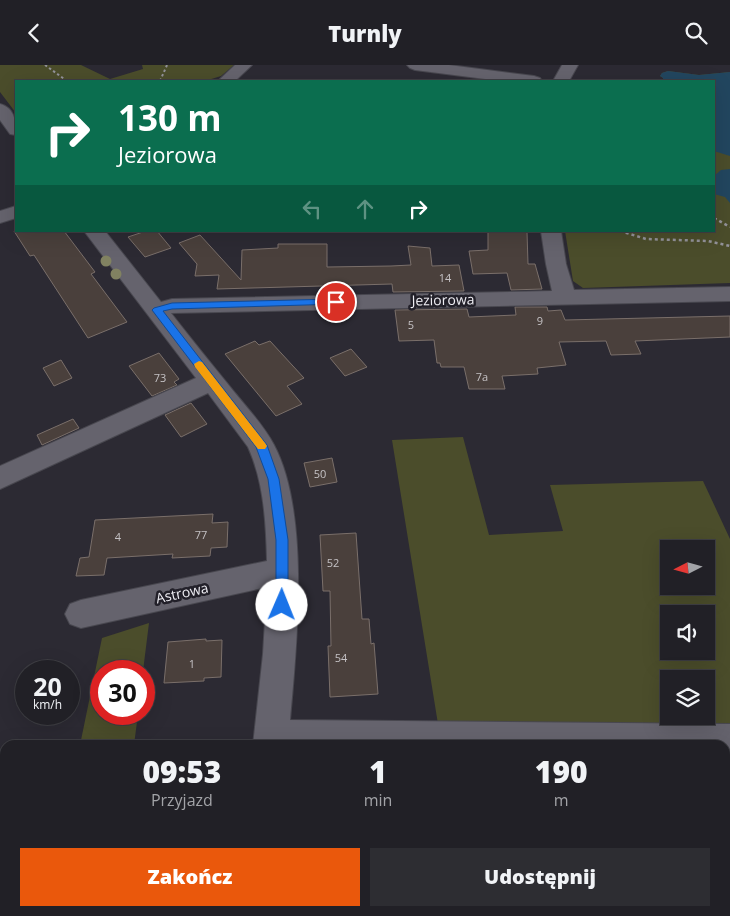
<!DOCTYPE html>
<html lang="pl">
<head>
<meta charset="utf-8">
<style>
	:root { --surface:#212026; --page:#2d2d32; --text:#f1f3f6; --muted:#a2a3a7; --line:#3e3e43; --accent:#ea580c }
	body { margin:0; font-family:"Open Sans",sans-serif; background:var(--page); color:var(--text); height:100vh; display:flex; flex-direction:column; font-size:19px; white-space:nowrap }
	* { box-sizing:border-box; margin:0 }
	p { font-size:16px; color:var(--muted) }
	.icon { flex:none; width:28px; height:28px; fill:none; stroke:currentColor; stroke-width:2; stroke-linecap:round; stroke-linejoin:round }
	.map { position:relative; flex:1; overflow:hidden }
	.panel { position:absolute; left:0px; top:675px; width:730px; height:176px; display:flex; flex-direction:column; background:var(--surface); border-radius:15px 15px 0 0; box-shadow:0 5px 20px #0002,0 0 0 1px var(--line) }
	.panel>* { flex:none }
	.top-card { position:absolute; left:15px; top:15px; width:700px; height:152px; border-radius:0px; box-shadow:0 5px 20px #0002,0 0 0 1px var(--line); background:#0b6e4f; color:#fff; overflow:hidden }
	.needle { width:32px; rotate:264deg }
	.fabs { position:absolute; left:660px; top:475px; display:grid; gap:10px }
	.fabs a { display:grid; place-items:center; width:55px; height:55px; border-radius:0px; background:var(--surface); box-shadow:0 5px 20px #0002,0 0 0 1px var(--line); font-size:25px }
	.speed { position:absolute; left:15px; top:595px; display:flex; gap:10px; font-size:25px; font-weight:700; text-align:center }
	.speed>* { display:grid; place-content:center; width:65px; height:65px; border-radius:50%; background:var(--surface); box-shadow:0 5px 20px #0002,0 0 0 1px var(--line); line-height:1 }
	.speed small { font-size:12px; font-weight:400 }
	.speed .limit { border:8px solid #d22; background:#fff; color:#111 }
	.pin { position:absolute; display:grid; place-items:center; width:42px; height:42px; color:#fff; margin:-21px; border:2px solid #fff; border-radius:50%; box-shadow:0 1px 5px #0007 }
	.me { position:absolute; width:55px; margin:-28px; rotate:1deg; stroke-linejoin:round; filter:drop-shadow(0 0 4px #0008) }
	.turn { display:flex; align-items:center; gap:18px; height:105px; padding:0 20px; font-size:22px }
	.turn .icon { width:65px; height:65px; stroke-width:2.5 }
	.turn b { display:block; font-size:35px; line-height:42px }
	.lanes { display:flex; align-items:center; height:48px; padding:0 20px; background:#0003; justify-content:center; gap:25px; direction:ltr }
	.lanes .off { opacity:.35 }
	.eta { display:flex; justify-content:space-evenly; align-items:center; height:85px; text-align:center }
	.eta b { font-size:30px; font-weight:800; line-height:35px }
	.action { display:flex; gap:10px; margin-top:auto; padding:10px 20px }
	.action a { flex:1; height:58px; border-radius:0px; background:var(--accent); color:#fff; font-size:20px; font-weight:800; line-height:58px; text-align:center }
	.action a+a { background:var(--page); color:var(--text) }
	header { display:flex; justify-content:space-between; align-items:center; height:65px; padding:0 20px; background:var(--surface); font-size:22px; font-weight:800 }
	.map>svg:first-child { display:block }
	.green { fill:#4b4d2b; fill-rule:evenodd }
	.water { fill:#22465f }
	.building { fill:#4a403c; stroke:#7a6f6a }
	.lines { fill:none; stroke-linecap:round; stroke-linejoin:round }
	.minor-casing { stroke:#48474f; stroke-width:2 }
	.path-far1 { stroke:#939299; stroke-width:2; stroke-dasharray:2.5 2.5; stroke-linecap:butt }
	.path { stroke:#939299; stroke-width:2.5; stroke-dasharray:3 3; stroke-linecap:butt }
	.minor { fill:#65636d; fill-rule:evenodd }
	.tree { fill:#818261 }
	.route { fill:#1a73e8; stroke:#114b97 }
	.slow { fill:#f59e0b }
	.labels { text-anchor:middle; stroke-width:5; stroke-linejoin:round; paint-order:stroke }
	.number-label { font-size:11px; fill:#c5c2c5 }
	.street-label { font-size:14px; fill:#eeedf3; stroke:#222029 }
</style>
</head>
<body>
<header><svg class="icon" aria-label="back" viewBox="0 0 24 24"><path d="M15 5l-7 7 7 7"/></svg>Turnly<svg class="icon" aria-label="search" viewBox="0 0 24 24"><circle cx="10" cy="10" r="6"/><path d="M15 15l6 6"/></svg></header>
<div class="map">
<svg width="730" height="851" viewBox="0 0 730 851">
	<rect width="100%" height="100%" fill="#2c2a33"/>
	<path class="green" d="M0 0H81L110 14 143 4 142 0H234L221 11 205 16H16V48L0 27Z
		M668 6 699 10 730 7V218L583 223 573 216 565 166H714V16H663V13L660 11 662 8Z
		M463 372 489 470 563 466 550 420 703 416 730 474V673L438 659 392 375ZM669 484H706V521H669ZM669 549H706V586H669ZM669 614H706V651H669Z
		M149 558 143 606H101V649H138L134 680H80L102 573Z
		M276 846H485V851H276Z
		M597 846H710L711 851H597Z"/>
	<path class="water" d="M668 6 699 10 730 7V91L714 86V16H663V13L660 11 662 8Z
		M730 104V138L725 132 714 129V111L721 105Z"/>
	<path class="building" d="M14 166H64L95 207 91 209 127 257 88 273 34 190 30 191Z
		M146 166H157L171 183 145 192 128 172Z
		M488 166 527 167 528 199H535L542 224 511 225 507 208 473 209 469 186 488 185Z
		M200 170 241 215 242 185 278 183V179H327V202L391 201 411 200 408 181 430 183 432 201 459 200 464 226 393 227 392 219 217 224 219 210 195 211 197 199 179 178Z
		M515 242H547L548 246 561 245 565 255 730 251V272L635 276 641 289 611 290 606 276 559 277 566 300 537 303 538 309 502 311 505 324H469L464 302H441L440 298H437L434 275 399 276 395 245 467 244 469 252 516 250Z
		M255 276 259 280 270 276 304 313 287 321 302 339 276 351 225 289Z
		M351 284 367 302 345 311 330 293Z
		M159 288 179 314 174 317 177 320 152 331 129 301Z
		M61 295 72 313 54 321 43 303Z
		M191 338 207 359 181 372 165 350Z
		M73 354 79 363 42 380 37 370Z
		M332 393 337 417 310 422 304 398Z
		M213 449 212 458 228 457 227 482 211 483 210 491 172 493 173 489 107 493 104 510 76 511 80 493 89 492 95 455Z
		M356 468 362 554H369L371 579 374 578 378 629 330 632 328 581H331L330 526H323L320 470Z
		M206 574V576L222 575 221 612 204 613V616L164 618 168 577Z"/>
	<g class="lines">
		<defs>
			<path id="minor" d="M235 0H252L235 16H218Z
				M407 0H449L534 11 540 13 542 16H501L415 5 410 3Z
				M562 0H578L569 16H553Z
				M0 39C15 43 16 57 16 70L10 69 0 55Z
				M16 141V153L0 158V146Z
				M84 166H105L161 237 172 234 552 226 546 199 541 166H561L566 199 574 225 730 222V236L171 248C192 275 214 302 235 328 249 345 264 361 274 380 310 448 297 579 290 655L730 659V693H725V680H253L263 589 267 522 81 563 70 559 65 549 70 539 81 535 267 496C266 458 264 417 248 382L208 328 0 424V401L196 313Z
				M233 846H273V851H233Z"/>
		</defs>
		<use href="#minor" class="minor-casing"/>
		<path class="path-far1" d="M45 0 67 16
			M160 16 167 0"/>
		<path class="path" d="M714 153 730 162
			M620 166 646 174 708 176 730 181"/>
		<use href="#minor" class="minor"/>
	</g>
	<g class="tree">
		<circle cx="106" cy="196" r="5.5"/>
		<circle cx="116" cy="209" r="5.5"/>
	</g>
	<path class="route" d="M336 234 340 237 339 239 172 244 163 246 267 380 279 414 288 475V540L286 545 282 546 277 545 276 540V475L268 414 256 382 152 245 154 243 172 238Z"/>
	<path class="slow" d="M199 296 202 297 265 378 267 381 265 384H258L195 302 194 299Z"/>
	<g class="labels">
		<g class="number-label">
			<text x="445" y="217">14</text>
			<text x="540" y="260">9</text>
			<text x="411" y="264">5</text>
			<text x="482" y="316">7a</text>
			<text x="160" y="317">73</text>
			<text x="320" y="413">50</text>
			<text x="201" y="474">77</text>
			<text x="118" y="476">4</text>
			<text x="333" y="502">52</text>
			<text x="341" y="597">54</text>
			<text x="192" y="603">1</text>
		</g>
		<g class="street-label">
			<text transform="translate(443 235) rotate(-1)" y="5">Jeziorowa</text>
			<text transform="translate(182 528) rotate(-12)" y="5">Astrowa</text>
		</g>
	</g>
</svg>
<div class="fabs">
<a><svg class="needle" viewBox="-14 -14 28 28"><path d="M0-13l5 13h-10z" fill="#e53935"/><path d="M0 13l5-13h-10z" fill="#a2a3a7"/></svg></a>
<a><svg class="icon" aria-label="sound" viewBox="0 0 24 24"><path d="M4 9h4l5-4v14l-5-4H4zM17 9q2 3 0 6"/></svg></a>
<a><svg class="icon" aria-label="layers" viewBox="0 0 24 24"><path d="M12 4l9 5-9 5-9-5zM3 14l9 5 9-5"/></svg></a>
</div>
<div class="speed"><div>20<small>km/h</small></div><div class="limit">30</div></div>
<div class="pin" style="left:336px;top:237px;background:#d93025"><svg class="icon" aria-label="arrive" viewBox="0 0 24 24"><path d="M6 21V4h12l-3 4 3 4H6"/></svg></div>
<svg class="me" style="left:282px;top:540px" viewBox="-20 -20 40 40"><circle r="19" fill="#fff"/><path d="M0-13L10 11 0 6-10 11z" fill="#1a73e8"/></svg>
<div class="top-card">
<div class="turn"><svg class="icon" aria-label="right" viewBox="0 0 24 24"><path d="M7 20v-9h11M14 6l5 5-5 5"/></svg><div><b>130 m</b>Jeziorowa</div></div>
<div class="lanes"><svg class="icon off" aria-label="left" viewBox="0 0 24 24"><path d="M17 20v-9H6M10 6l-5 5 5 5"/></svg><svg class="icon off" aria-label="ahead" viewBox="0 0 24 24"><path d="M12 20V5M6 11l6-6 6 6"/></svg><svg class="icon" aria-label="right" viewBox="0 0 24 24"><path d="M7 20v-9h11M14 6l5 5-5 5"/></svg></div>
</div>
<section class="panel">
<div class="eta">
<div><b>09:53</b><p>Przyjazd</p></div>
<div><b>1</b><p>min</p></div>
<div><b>190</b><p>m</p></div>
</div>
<div class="action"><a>Zakończ</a><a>Udostępnij</a></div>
</section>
</div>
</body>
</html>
